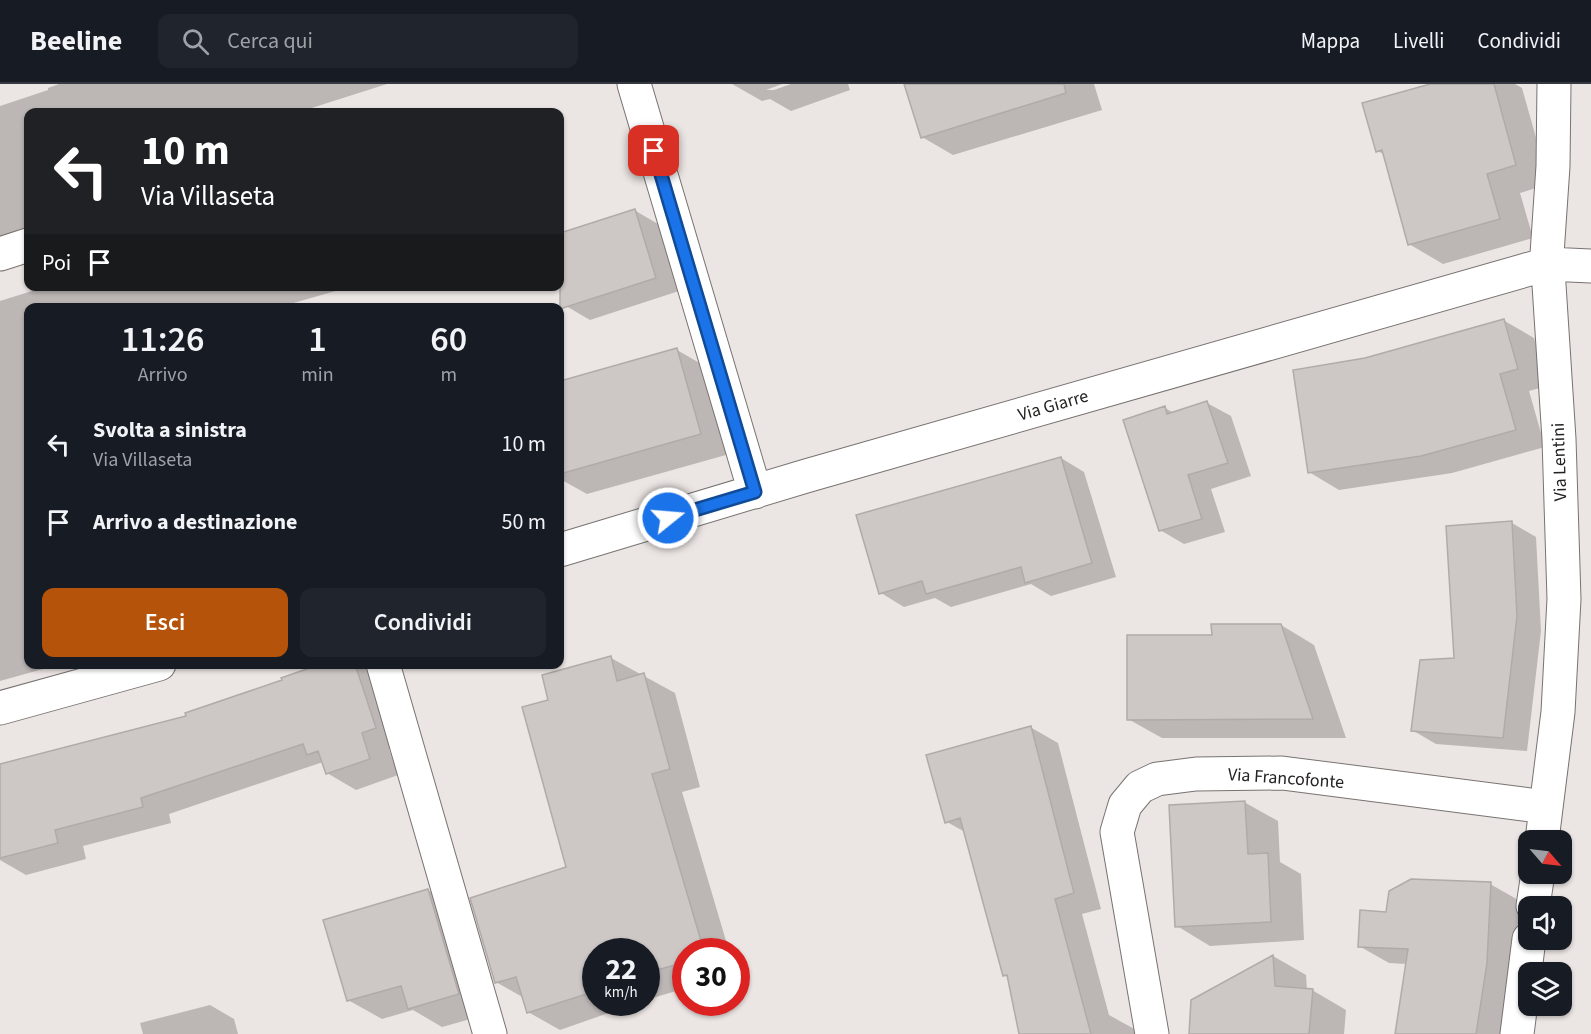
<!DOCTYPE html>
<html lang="it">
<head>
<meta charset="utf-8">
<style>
	:root { --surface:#171b24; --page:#20242c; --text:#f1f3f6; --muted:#9ea1a6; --line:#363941; --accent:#b45309 }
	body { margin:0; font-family:"Source Sans 3",sans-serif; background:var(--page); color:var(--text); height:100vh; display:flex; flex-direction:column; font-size:22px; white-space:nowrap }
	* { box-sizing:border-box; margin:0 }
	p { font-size:20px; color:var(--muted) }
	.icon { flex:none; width:33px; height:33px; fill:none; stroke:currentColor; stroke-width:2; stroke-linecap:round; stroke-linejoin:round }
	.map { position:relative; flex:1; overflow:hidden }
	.drawer { position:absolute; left:24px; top:219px; width:540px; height:366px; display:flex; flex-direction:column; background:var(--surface); border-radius:12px; box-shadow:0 2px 4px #0004 }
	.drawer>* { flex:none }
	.top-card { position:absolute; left:24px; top:24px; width:540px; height:183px; border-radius:12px; box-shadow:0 2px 4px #0004; background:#202124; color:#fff; overflow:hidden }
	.needle { width:39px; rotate:118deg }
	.controls { position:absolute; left:1518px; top:746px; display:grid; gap:12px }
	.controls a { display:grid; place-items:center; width:54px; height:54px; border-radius:12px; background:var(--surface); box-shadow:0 2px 4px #0004; font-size:30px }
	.speed { position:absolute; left:582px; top:854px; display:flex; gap:12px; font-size:30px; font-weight:700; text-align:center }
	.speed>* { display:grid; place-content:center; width:78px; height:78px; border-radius:50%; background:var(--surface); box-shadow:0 2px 4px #0004; line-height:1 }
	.speed small { font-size:15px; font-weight:400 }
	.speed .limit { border:9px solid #d22; background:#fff; color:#111 }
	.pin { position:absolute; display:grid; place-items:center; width:51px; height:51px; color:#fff; margin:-26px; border-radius:12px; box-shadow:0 3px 9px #0006 }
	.me { position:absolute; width:66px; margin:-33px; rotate:73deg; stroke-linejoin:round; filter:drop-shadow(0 0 4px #0008) }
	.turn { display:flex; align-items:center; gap:21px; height:126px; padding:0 18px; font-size:27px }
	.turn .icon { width:78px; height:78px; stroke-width:2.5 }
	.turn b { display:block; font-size:42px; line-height:51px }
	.then { display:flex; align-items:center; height:57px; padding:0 18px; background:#0003; gap:12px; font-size:22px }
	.eta { display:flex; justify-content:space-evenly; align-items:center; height:102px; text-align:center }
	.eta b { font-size:36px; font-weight:600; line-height:42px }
	.button { display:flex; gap:12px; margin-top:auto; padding:12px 18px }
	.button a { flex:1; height:69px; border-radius:12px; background:var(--accent); color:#fff; font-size:24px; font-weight:600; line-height:69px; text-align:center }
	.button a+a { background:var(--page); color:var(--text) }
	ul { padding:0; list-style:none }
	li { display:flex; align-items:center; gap:18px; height:78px; padding:0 18px }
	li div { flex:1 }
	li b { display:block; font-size:22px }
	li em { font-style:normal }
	header { display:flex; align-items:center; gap:36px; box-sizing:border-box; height:84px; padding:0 30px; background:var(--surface); border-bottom:2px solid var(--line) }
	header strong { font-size:28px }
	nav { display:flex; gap:33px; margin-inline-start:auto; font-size:21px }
	.search { width:420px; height:54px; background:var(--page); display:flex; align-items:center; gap:15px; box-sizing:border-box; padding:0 21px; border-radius:12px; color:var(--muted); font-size:22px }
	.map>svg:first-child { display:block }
	.shadow { fill:#0003 }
	.building { fill:#cdc7c5; stroke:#b0aba9; stroke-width:1.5 }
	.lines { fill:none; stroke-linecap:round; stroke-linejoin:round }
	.minor-casing { stroke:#787371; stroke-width:35 }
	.minor { stroke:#fff; stroke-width:33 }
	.route-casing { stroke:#114b97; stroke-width:15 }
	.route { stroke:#1a73e8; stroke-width:10 }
	.labels { text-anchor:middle; stroke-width:5; stroke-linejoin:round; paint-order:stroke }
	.street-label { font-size:18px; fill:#252322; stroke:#fff }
</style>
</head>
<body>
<header>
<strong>Beeline</strong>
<div class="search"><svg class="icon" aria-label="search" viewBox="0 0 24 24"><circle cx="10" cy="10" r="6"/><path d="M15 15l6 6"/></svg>Cerca qui</div>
<nav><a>Mappa</a><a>Livelli</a><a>Condividi</a></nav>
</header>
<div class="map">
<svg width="1591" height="950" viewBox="0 0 1591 950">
	<rect width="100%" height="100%" fill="#ebe5e3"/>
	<path class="shadow" d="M59 0H387L299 28H28V156L0 166V22L48 6V4Z
		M732 0H782L766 6H774L791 0H848L850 6 791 27 770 15 762 17Z
		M906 0H1094L1102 26 953 71 922 53Z
		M1435 0H1515L1522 4 1549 100 1520 109 1533 154 1443 180 1409 160 1385 71 1378 67Z
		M634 126 658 140 679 207 590 236 566 222 560 200V151Z
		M48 202H353L276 224H28V580H61L0 597V217Z
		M1503 236 1534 254 1547 302 1529 307 1545 363 1452 389 1339 406 1309 388 1366 275Z
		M677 266 710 285 733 369 587 410 560 395V299Z
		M1207 319 1231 332 1251 392 1211 405 1225 448 1184 460 1160 446 1165 324 1174 329Z
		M1061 374 1084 388 1116 493 1051 512 1031 500 951 523 935 514 904 523 881 509Z
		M1512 439 1536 453 1541 547 1527 667 1436 660 1412 646 1456 576Z
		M1281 541 1314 561 1346 654H1162L1128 635 1213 552Z
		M611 574 675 609 700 703 682 708 729 867H686V904L646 916V867H596V918H640L560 946 528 928 524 914 496 898 567 784 550 617Z
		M326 580H366L380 588 404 660 389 665 398 691 356 706 327 689 323 678 169 730 171 739 83 762 86 775 26 791 0 776V681L188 633Z
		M1030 643 1058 659 1101 825 1082 830 1109 931 1138 947 1139 950H1020L1009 894 1004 891 965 748 947 738Z
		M1244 718 1278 737 1280 778 1301 790 1304 856 1210 862 1177 842Z
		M1490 800 1520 817 1516 896 1508 950H1397L1407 880 1389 879 1359 862Z
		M428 806 462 825 492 929 442 943 413 926 382 935 348 916Z
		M1273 872 1306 891 1307 906H1312L1346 926 1344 950H1191Z
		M210 921 234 935 238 950H143L140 939Z"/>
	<path class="building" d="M904 0H1064L1066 9 921 54Z
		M1430 0H1494L1516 81 1487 90 1500 135 1408 161 1382 66 1376 68 1362 19Z
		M635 125 656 194 560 225V149Z
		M1504 235 1518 285 1500 290 1516 346 1421 372 1308 389 1293 286 1365 274Z
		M677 264 701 350 560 390V297Z
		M1207 317 1228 379 1188 391 1202 435 1159 447 1123 336 1165 322 1167 330Z
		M1061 373 1092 479 1025 499 1021 483 926 510 922 497 879 510 856 431Z
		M1512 437 1517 532 1503 654 1411 647 1420 576 1454 574 1446 442Z
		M1211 540H1281L1313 635 1127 636V551H1212Z
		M611 572 617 597 644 589 670 685 652 690 704 867H686V878L646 889V867H596V907L527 929 516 893 495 899 470 814 566 783 522 623 548 616 542 591Z
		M321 580H355L376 644 362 649 370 675 326 690 318 667 307 671 303 660 141 714 143 723 55 746 58 759 0 774V680L186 632 185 629 282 596 281 594Z
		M1031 642 1074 809 1055 815 1091 950H1019L1007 891 1003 892 960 734 945 739 926 671Z
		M1245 717 1248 770 1268 769 1271 838 1175 843 1169 721Z
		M1411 795 1491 798 1487 879 1476 950H1395L1408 865 1358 863 1360 826 1386 828 1389 807Z
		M428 805 459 910 408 925 401 902 347 917 323 836Z
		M1273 871 1275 902 1313 905 1309 950H1189L1191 916Z"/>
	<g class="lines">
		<defs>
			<path id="minor" d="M634 0 755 408
				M0 170 28 161
				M560 466 806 392 1547 180 1591 182
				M383 580 490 950
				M0 624 159 580
				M1542 756 1558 628 1564 515 1559 355 1547 170 1553 82 1554 0
				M1533 822 1538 789
				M1152 950 1117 748 1125 721 1140 703 1157 695 1196 690 1282 689 1546 723
				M1517 950 1529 855"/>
		</defs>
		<use href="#minor" class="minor-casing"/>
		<use href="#minor" class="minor"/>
	</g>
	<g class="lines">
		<defs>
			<path id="route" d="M654 67 755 408 668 434"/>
		</defs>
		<use href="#route" class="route-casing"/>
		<use href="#route" class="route"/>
	</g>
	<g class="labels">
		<g class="street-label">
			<text transform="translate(1053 321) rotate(-16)" y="6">Via Giarre</text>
			<text transform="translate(1559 378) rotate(-92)" y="6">Via Lentini</text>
			<text transform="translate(1286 694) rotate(4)" y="6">Via Francofonte</text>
		</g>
	</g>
</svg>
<div class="controls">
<a><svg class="needle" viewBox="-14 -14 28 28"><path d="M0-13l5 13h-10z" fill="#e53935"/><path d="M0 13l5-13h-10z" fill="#9ea1a6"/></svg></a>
<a><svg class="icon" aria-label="sound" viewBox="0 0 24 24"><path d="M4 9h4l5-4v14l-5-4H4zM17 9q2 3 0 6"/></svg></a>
<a><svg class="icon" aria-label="layers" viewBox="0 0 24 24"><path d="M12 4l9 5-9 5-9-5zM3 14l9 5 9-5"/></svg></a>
</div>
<div class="speed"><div>22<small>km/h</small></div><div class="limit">30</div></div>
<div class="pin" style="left:654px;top:67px;background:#d93025"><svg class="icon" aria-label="arrive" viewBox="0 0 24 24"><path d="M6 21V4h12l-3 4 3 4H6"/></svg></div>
<svg class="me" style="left:668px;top:434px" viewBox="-20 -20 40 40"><circle r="17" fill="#1a73e8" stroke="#fff" stroke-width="3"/><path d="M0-11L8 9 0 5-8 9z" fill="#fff"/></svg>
<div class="top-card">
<div class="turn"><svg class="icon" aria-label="left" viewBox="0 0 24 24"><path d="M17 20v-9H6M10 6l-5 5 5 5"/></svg><div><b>10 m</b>Via Villaseta</div></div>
<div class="then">Poi<svg class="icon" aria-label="arrive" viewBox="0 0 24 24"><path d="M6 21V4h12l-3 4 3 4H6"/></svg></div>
</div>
<section class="drawer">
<div class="eta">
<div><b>11:26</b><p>Arrivo</p></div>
<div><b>1</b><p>min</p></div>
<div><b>60</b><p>m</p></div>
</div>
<ul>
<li><svg class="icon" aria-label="left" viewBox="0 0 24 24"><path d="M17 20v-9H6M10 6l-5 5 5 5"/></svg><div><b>Svolta a sinistra</b><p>Via Villaseta</p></div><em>10 m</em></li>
<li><svg class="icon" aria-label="arrive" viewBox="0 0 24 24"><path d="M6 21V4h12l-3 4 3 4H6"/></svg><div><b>Arrivo a destinazione</b></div><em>50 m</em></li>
</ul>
<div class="button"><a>Esci</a><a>Condividi</a></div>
</section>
</div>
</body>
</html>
